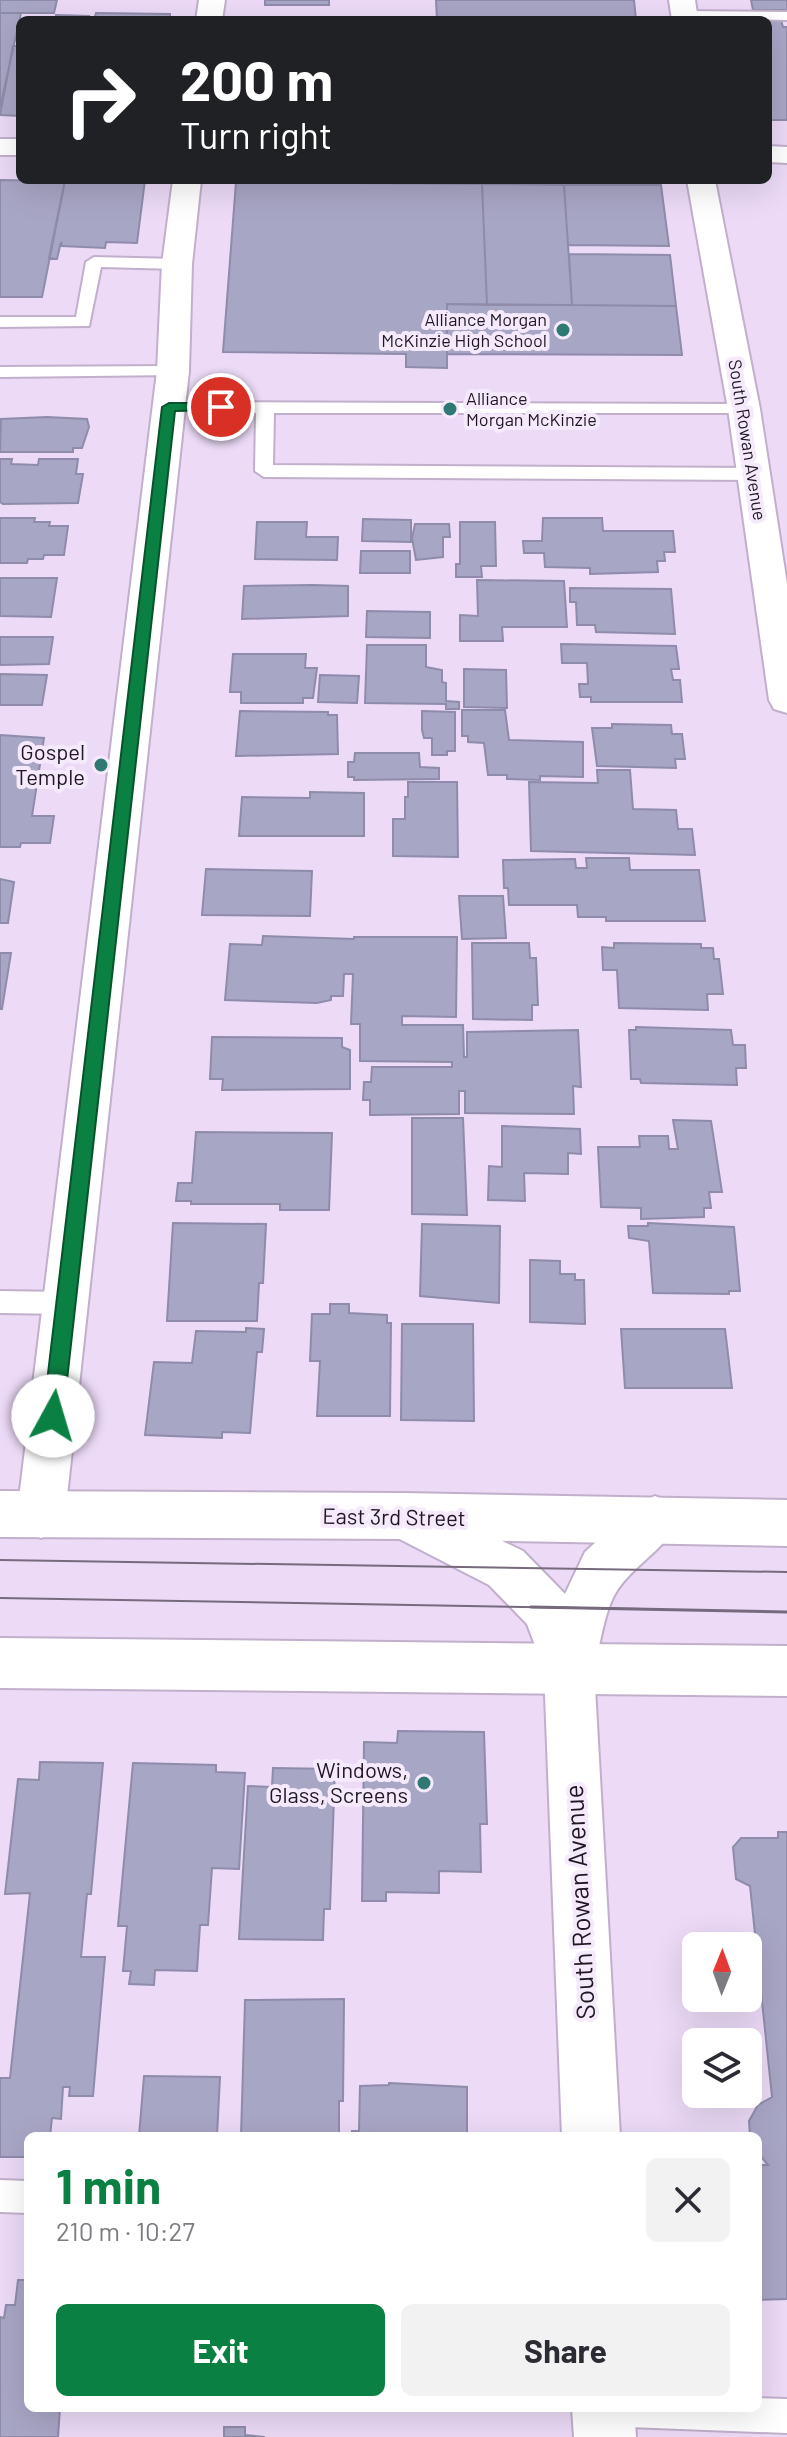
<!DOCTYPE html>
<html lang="en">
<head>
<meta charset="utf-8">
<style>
	:root { --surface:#fff; --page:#f2f2f3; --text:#2b2b33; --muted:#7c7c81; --accent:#0b8043 }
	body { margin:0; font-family:Barlow,sans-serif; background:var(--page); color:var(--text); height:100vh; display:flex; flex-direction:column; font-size:30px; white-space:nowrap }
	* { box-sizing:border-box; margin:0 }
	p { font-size:26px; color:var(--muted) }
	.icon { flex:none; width:44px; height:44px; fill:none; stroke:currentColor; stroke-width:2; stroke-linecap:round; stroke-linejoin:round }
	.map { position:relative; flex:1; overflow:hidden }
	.side { position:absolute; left:24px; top:2132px; width:738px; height:280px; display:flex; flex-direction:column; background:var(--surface); border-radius:12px; box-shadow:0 8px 32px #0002 }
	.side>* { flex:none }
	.guide { position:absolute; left:16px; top:16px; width:756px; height:168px; border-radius:12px; box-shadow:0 8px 32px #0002; background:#202124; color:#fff; overflow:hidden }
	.needle { width:52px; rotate:1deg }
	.controls { position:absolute; left:682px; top:1932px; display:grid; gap:16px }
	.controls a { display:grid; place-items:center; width:80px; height:80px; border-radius:12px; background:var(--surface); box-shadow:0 8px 32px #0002; font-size:40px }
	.pin { position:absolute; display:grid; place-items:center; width:68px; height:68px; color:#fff; margin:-34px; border:4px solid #fff; border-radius:50%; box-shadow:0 2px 8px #0007 }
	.me { position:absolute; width:88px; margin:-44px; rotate:6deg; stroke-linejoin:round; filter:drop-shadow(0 0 6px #0008) }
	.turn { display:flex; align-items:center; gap:28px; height:168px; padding:0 32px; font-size:36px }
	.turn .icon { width:104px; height:104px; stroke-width:2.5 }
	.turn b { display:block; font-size:56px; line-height:68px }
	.round { display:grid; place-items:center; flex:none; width:84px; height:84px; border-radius:12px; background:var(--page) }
	.summary { display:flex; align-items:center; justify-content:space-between; height:136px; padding:0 32px }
	h1 { font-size:48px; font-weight:700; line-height:60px; color:var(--accent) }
	.action { display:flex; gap:16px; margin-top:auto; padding:16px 32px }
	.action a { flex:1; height:92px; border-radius:12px; background:var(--accent); color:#fff; font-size:32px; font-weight:700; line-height:92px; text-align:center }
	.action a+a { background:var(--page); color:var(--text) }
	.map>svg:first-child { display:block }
	.building { fill:#a8a6c5; stroke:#8e8caa; stroke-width:2 }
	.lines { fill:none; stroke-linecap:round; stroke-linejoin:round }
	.service-casing { stroke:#c1afcb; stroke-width:4 }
	.minor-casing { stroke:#c1afcb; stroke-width:4 }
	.tertiary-casing { stroke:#c1afcb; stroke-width:4 }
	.secondary-casing { stroke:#c1afcb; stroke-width:4 }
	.service { fill:#fff; fill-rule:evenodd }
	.minor { fill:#fff; fill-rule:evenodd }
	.tertiary { fill:#fff; fill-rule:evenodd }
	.secondary { fill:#fff; fill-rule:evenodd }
	.tram-far1 { stroke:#766a7c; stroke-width:2 }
	.tram { stroke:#766a7c; stroke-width:3 }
	.route { fill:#0b8043; stroke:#07532c; stroke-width:2 }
	.poi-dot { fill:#307874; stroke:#f5eafc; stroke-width:3 }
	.labels { text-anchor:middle; stroke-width:8; stroke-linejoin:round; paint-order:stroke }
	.far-poi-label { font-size:18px; fill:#1f1822; stroke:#f5eafc; text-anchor:end }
	.far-street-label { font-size:18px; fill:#1f1822; stroke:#f5eafc }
	.poi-label { font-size:22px; fill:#1f1822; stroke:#f5eafc; text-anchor:end }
	.street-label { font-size:22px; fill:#1f1822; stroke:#f5eafc }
	.near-street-label { font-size:26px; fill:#1f1822; stroke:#f5eafc }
</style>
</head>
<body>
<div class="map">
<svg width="787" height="2437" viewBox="0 0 787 2437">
	<rect width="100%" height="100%" fill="#ecdaf7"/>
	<path class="building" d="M0 0H57L54 13H0Z
		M265 0H329V5H265Z
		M436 0H634L636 20H437Z
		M751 0H787V10H753Z
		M0 13H21L0 108Z
		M96 13 170 14V20H94Z
		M56 15 89 16 88 20H55Z
		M718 20H781L783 27H787V120H768V20Z
		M13 46H20V116L0 115Z
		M0 180 65 181 42 297H0Z
		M145 180 137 243 106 242 105 248 62 246 61 242 57 259 49 258 65 180Z
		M236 182 482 184 487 305 447 304V368L406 367V354L223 352Z
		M482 184 564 185 572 305H487Z
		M564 185H661L669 246 568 245Z
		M569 254 670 255 676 306 572 305Z
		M447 304 676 306 682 355 447 354Z
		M47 417 87 419 89 427 82 448H73V452H0L1 419Z
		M0 459H12L11 464 38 465 39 459H78L76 474H83L78 503 3 504 0 502Z
		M0 518H35L34 522H50L49 526H68L64 555H44L43 559H28L27 563H0Z
		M543 518H602L603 531H673L675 552H664L665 561H657L658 572 590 574V568L545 567 544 553H524L523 541H542Z
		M363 519 411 520V542L362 541Z
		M257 522H307L306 537H338L337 560 255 559Z
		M460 522H495L496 566H481L482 577H456V564H460Z
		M415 524H449L450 537H443V557L416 560 412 538Z
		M361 551H410V573H360Z
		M0 578H57L51 617 0 616Z
		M477 580 564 581 567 627H502L503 641H460V615L478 616Z
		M313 585 348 586V616L242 619 244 586Z
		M570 588 671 589 675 634 596 632 595 625H577L576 602H570Z
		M367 611 430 612V638L366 637Z
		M0 637H53L49 664 0 665Z
		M561 644 676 646 679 669H671L673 680H680L682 702H591V697H580L579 684H588L587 663H562Z
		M367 645H426V667L442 670V682L446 683V701L459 702V709H446V704L365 703Z
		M233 654H306L305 668H317L313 698H303V703H241V692H230Z
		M464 669 506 670 507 708 464 707Z
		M0 674 47 675 42 705H0Z
		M320 675 359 676 357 703 318 702Z
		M462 710H505L509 740 583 742V777L540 776V780L507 779V775H488L484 743 468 742V736H462Z
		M240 711 328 712V715H337L338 754 236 756Z
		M422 711 455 712V751H447V755H432V738H424L422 730Z
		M612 724 671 725 672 734H682L685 759H675L676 768 597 766 592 728H612Z
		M0 735 44 738 32 816H54L50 843H21L20 847H0Z
		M355 753H419L420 767 439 768V779L354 780V777H348V762H354Z
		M597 770H630L633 809 676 810 678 829H692L695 855 531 851 529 782 598 783Z
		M408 782H457L458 857 393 856V819H405V797H408Z
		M310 792 364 793V836H239L242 797 310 798Z
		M586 858H629L630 870H699L705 921H606V917H578L577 905H509L508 888H504L503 860 575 859 576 868H587Z
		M206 869 312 871 310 916 202 915Z
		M0 879 14 882 8 923H0Z
		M459 896H503L506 938 462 939Z
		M263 936 354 939V937H457L456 1017 402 1016V1025H463L464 1057H467V1032L578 1030 581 1087 573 1086 574 1114 465 1113V1091H459V1114L370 1115V1100H363L364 1082H371L372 1067H452V1062L360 1061V1024H351L353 974H344L343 996H331V1000L317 1003 225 1000 230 944 262 945Z
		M472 943H529L530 958H536L538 1005H532V1020L473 1019Z
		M614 943 701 944V948H713L714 959H719L723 994H707L708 1010 619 1008 617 970H603L602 947 614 948Z
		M0 953H11L2 1009H0Z
		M636 1027 731 1030 733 1045H745L746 1068H736L737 1085 641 1083 640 1079H631L629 1030H636Z
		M212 1037 342 1038V1047L350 1050V1089L222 1090 223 1079H210Z
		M412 1118H463L467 1215 412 1214Z
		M673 1120 711 1121 722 1192H709L711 1208H704V1217L641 1219V1208L601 1207 598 1147H640L639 1136H668L669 1149H678Z
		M502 1126 580 1129 581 1154 568 1153V1174L524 1173 525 1201 488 1200 489 1166 502 1167Z
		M196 1132 332 1133 329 1210H280V1204H191V1201H176L178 1183H192Z
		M173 1223 266 1224 263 1283H259L257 1321H167Z
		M648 1223 734 1227 740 1291H729V1294L653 1293 649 1241 629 1238 628 1226H648Z
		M422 1224 500 1226 499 1303 420 1296Z
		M530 1260 560 1261V1274H575V1280H584L585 1324 530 1322Z
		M330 1304H349V1313L387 1315V1323H391L390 1416H317L320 1361H310L312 1314H330Z
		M402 1324H473L474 1421 401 1420Z
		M246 1328 264 1329 262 1352H257L250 1433 222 1432V1438L145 1435 154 1362 192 1363 196 1331 246 1332Z
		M621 1329H725L732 1388H625Z
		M398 1731 484 1732 487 1824H480L481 1872 439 1871V1893L386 1892V1901H362L364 1742 397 1743Z
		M40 1762 103 1763 91 1894H87L81 1957H105L93 2096H69L70 2087H63L61 2119 52 2118 50 2136H28V2157H0V2078H10L30 1893 5 1894 18 1779 39 1780Z
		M133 1763 216 1765V1772L245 1773 239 1869 212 1868 208 1925H200L197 1971 155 1970 154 1985 129 1984 131 1971H123L127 1926H118Z
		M273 1768 335 1769 330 1909H324L323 1940 239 1939 248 1786 272 1787Z
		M778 1832H787V2299L758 2300V2165H768L758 2153V2136H750L749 2121 758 2105 772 2097 750 1886 736 1879 733 1847 741 1838H778Z
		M344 1999 343 2101H339V2136H241L245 2000Z
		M144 2076 220 2077 217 2136H139Z
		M389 2083 467 2087V2136H352V2131H359L360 2086 389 2085Z
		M18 2280H28V2408H60L58 2437H0V2317L4 2318 6 2305H15Z
		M224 2427H245V2435L265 2437H224Z"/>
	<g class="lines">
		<defs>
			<path id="service" d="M684 11 787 12V20L679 18V12Z
				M94 257 177 259 185 264 177 269 101 267 89 326 0 327V317H76L86 262Z
				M173 366 179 367 181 371 179 375 0 377V367Z
				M169 402 744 404 753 409 750 413H274L273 465 753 468 762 474 753 480 264 477 255 471 256 413 163 411 160 407 163 403Z
				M0 1291 66 1292 75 1295 78 1303 75 1311 66 1314 0 1313Z
				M0 2180 28 2181V2213L0 2212Z
				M758 2398 787 2399V2433L603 2426 591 2421 586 2409 758 2408Z"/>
			<path id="minor" d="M199 0H225L222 20H196Z
				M173 180H201L192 264 189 371 65 1515 58 1531 41 1538 24 1531 17 1515 157 371 162 264Z
				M403 1493 523 1551 565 1594 585 1552 638 1503 655 1496 672 1503 679 1519C667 1547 640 1561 621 1585 604 1606 601 1643 594 1669L620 2136H562L544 1669 527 1624 489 1585 386 1532 379 1516 386 1500Z
				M572 2408H634L636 2437H574Z"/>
			<path id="tertiary" d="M669 0H695L698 20H672Z
				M0 139H20V155H0Z
				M768 146 787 147V163L768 162Z
				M687 180H715L760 409 787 584V713L774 709 769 700 728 409Z"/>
			<path id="secondary" d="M0 1491 403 1493 787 1500V1546L403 1539 0 1537Z
				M0 1638 787 1646V1696L0 1688Z"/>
		</defs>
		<use href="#service" class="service-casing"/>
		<use href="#minor" class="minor-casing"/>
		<use href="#tertiary" class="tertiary-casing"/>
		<use href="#secondary" class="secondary-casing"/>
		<use href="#service" class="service"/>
		<use href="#minor" class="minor"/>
		<use href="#tertiary" class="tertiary"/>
		<use href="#secondary" class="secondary"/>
		<path class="tram-far1" d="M0 1560 787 1572
			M0 1598 644 1609"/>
		<path class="tram" d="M531 1607 787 1612"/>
	</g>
	<path class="route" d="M221 403 227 407 225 410 175 411 63 1416 60 1422 53 1425 46 1422 43 1416 162 407 169 403Z"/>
	<g class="poi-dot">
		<circle cx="563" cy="330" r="8"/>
		<circle cx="450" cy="409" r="8"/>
		<circle cx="101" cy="765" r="8"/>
		<circle cx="424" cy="1783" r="8"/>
	</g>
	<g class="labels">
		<g class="far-poi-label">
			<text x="547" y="326">Alliance Morgan<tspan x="547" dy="21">McKinzie High School</tspan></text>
			<text x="466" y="405" text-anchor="start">Alliance<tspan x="466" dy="21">Morgan McKinzie</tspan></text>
		</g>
		<g class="far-street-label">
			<text transform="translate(747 440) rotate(81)" y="6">South Rowan Avenue</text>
		</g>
		<g class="poi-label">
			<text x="85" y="760">Gospel<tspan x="85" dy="25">Temple</tspan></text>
			<text x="408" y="1778">Windows,<tspan x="408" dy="25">Glass, Screens</tspan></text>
		</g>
		<g class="street-label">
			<text transform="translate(394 1517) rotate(1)" y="8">East 3rd Street</text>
		</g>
		<g class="near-street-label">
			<text transform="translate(580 1902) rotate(-93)" y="9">South Rowan Avenue</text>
		</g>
	</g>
</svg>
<div class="controls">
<a><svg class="needle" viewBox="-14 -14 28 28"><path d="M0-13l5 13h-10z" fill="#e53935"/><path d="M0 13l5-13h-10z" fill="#7c7c81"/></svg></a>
<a><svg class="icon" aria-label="layers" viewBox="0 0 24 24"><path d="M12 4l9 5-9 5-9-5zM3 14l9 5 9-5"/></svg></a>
</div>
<div class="pin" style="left:221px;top:407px;background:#d93025"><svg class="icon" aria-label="arrive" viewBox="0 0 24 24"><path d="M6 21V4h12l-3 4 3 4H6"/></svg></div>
<svg class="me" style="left:53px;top:1416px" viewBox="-20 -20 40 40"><circle r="19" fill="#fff"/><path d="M0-13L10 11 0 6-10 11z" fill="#0b8043"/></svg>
<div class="guide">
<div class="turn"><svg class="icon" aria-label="right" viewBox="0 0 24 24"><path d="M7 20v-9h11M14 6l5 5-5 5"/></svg><div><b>200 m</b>Turn right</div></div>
</div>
<section class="side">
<div class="summary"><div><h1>1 min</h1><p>210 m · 10:27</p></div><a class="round"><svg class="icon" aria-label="close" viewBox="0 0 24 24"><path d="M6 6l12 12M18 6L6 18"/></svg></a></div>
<div class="action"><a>Exit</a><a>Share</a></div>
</section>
</div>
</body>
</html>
